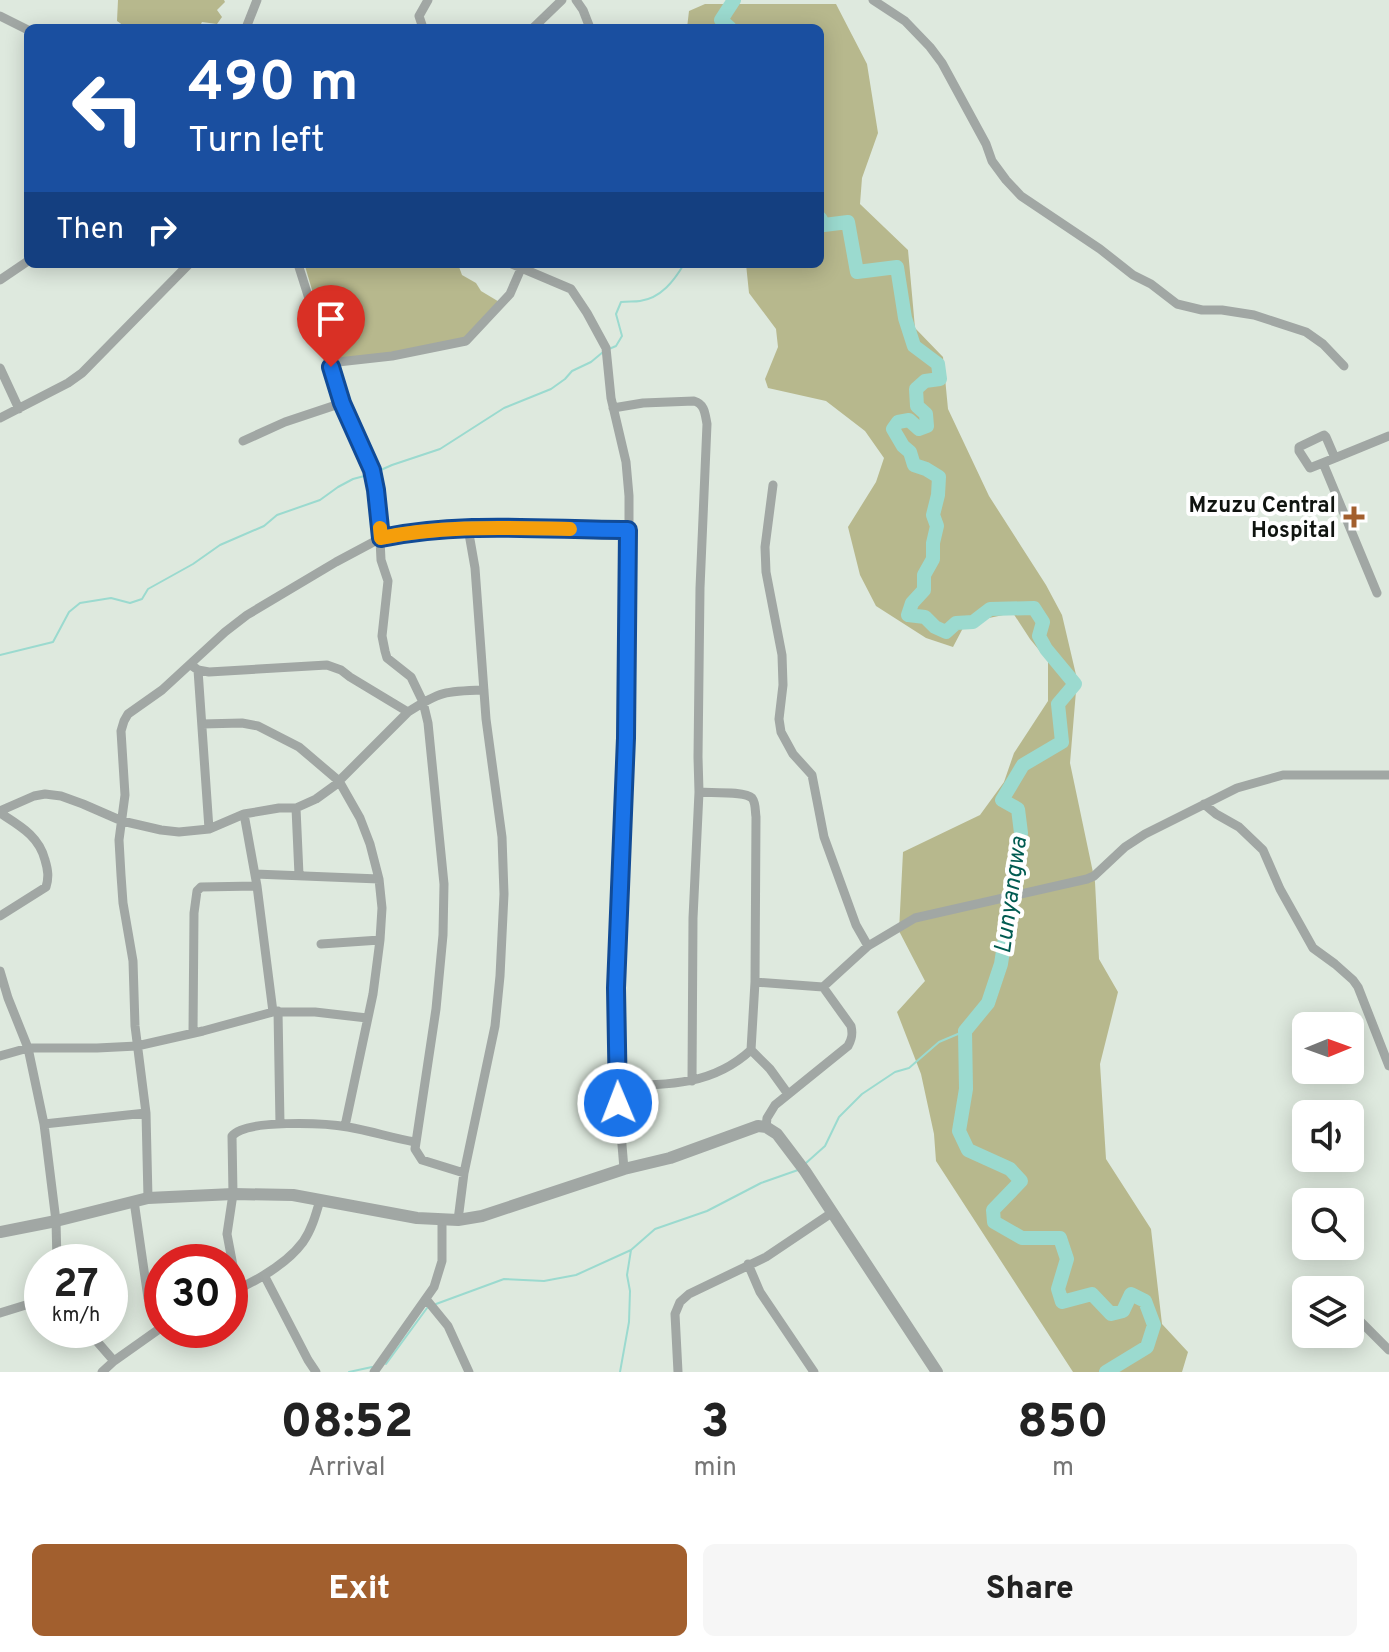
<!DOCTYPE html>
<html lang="en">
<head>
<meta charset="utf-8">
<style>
	:root { --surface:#fff; --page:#f6f6f6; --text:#222; --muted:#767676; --accent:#a25f2e }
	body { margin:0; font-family:Overpass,sans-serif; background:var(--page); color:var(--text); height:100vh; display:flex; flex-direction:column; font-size:30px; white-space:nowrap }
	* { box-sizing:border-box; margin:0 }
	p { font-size:26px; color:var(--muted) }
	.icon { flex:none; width:44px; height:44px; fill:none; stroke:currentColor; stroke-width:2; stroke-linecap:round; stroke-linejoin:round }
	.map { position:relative; height:1372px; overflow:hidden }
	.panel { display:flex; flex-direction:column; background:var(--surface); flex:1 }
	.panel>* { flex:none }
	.hud { position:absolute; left:24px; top:24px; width:800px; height:244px; border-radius:12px; box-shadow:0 4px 20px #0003; background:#1a4fa0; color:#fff; overflow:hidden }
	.needle { width:52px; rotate:89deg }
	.tools { position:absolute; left:1292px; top:1012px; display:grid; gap:16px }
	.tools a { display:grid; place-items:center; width:72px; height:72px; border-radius:12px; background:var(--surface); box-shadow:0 4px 20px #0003; font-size:40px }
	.speed { position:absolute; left:24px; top:1244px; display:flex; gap:16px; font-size:40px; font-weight:700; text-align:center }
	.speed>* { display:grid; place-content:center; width:104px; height:104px; border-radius:50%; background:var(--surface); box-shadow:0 4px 20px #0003; line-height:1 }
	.speed small { font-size:20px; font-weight:400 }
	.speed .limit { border:12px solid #d22; background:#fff; color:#111 }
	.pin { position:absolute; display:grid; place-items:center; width:68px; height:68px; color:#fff; margin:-82px -34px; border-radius:50% 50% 50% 0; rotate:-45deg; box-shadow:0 0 8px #0007 }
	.pin .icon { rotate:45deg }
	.me { position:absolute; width:88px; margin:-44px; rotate:359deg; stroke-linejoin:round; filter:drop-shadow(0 0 6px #0008) }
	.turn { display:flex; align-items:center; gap:28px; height:168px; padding:0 32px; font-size:36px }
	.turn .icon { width:104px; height:104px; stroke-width:2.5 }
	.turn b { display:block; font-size:56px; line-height:68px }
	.then { display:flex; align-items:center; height:76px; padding:0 32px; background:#0003; gap:16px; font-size:30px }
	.eta { display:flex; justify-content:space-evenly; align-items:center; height:136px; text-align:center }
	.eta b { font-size:48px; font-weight:800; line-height:56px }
	.cta { display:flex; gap:16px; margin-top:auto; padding:16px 32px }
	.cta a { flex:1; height:92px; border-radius:12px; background:var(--accent); color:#fff; font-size:32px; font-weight:800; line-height:92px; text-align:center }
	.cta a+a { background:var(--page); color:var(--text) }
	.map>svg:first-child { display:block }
	.green { fill:#b7b88d }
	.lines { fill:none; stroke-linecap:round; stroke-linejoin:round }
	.stream { stroke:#9bdacf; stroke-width:2 }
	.river { stroke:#9bdacf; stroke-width:14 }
	.minor { stroke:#a1a7a4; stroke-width:9 }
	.tertiary { stroke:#a1a7a4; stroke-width:12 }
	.route-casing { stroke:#114b97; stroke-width:20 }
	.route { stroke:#1a73e8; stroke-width:14 }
	.slow { stroke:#f59e0b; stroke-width:14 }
	.poi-dot { fill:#a25f2e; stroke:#fff; stroke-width:3 }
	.labels { text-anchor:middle; stroke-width:8; stroke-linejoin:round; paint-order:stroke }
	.poi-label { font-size:22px; font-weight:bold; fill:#101410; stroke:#fff; text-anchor:end }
	.water-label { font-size:24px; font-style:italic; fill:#005b51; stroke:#fff }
</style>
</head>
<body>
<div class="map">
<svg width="1389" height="1372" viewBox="0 0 1389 1372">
	<rect width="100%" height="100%" fill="#dee9de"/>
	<path class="green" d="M118 0H224L225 2 217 10 222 17 217 24 202 22 199 28H127L117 21Z
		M705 4H836L867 64 878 133 862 178 860 204 908 250 915 328 943 357 948 409 989 496 1046 585 1062 615 1077 679 1070 763 1095 882 1099 959 1118 992 1100 1064 1106 1159 1151 1229 1162 1324 1188 1352 1182 1372H1073L936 1161 934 1134 921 1074 897 1012 925 981 899 931 903 852 980 815 1004 782 1014 753 1048 701V661L1030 639 1013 613 989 618 963 628 953 647 926 638 876 606 860 575 848 527 876 482 884 458 865 431 826 401 768 388 765 379 778 347 776 329 749 293 746 264H820V28H687L689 11Z
		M315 264H458L462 275 476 283 481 291 501 303 465 339 420 350 341 359 332 358 305 266Z"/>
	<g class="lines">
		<path class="stream" d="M609 349 616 346 622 336 616 314 621 302C628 301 634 302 640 301 661 298 674 281 684 264
			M374 473 392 465 440 449 504 408 551 389 565 379 572 371 591 362 603 352
			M0 655 53 642 69 612 80 603 111 598 130 603 142 599 148 589 193 564 220 545 264 526 277 515 320 500 338 487 353 479 368 475
			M806 1163 825 1146 839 1117 862 1094 895 1072 909 1068 939 1042 965 1031
			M436 1304 504 1279 544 1281 576 1275 631 1250
			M386 1364 427 1308
			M349 1372 372 1367
			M620 1372 629 1322 630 1291 627 1275 631 1250 655 1229 707 1211 761 1183 798 1170"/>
		<path class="river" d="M730 28 721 20 734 0
			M820 218 824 225 848 222 857 272 897 267 905 318 914 346 938 364 940 379 925 381 916 389 917 406 926 414 927 426 919 429 909 420 898 422 893 429 903 446 910 452 914 465 926 469 939 477 938 495 933 515 937 526 933 543V559L924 575V590L912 603 908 615 925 617 935 627 946 632 956 623 973 622 990 609 1034 608 1043 622 1039 636 1046 649 1075 684 1058 704 1062 742 1023 765 1002 800 1018 809 1021 833 1001 964 988 1003 965 1031 966 1089 959 1131 968 1150 1010 1169 1021 1181 993 1210 994 1222 1022 1238H1060L1067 1259 1058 1289 1062 1302 1092 1294 1111 1314 1123 1311 1131 1294 1145 1301 1154 1325 1147 1347 1106 1372"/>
		<path class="minor" d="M576 0 583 10 590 28
			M873 0 905 21 930 47 942 63 986 144 992 161 1006 180 1021 196 1100 249 1133 275 1151 284 1177 304 1202 310H1222L1254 315 1306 332 1323 344 1344 366
			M0 16 28 30
			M246 28 257 0
			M423 28 419 16 428 0
			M533 28 562 0
			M298 264 342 403 373 476 379 519 381 560 388 581 382 636 385 651 387 658 411 677 423 702 428 723 444 884 443 935 436 1009 415 1149 422 1160 464 1173
			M512 264 571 289 587 313 606 348 611 398 626 462 629 496V596L626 738 616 988 617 1085 624 1169
			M0 280 28 261
			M329 363 392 356 466 341 510 294 523 264
			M0 368 19 409
			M613 408 643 403 694 401C705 404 705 414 707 424L700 588 698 757 699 792 693 918 692 1081
			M0 418 68 383 82 373 189 264
			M1324 435 1326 437 1335 458 1310 468 1299 451V447Z
			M243 441 285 422 342 403
			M1335 458 1389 436
			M1323 463 1377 593
			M773 485 765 547 766 572 782 655 783 685 779 719 781 732 793 754 812 775 824 837 856 925 868 946
			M191 665 198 670 209 672 327 665 341 670 350 677 408 712
			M198 670 209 829
			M202 724 242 723 258 726 299 747 339 781 360 818 370 844 379 879 382 908 380 940 373 994 345 1126
			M1204 804 1216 814 1239 827 1263 850 1280 889 1313 948 1335 964 1353 980 1358 987 1389 1066
			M296 808 299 875
			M0 811 34 796 45 794 61 796 83 804 122 821 161 830 179 832 209 829 244 814 279 808H296L316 799 334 786 408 712C440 691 446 691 484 690
			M0 813C20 826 39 836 45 860 48 870 49 877 46 887L0 916
			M244 814 257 886 273 1012
			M255 874 379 879
			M321 944 380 940
			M0 971 8 998 28 1048 44 1124 56 1221 57 1262
			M755 982 823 987 851 1026C853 1034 852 1039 848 1046L775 1105 767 1118 766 1127
			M823 987 868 946 915 918 1087 879 1094 876 1125 847 1145 834 1237 788 1283 775H1389
			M278 1011 280 1124
			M193 1033 194 913 197 891 201 887 257 886
			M751 1050 770 1069 788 1094
			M0 1056 28 1048H97L137 1046 203 1031 273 1012H315L367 1018
			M617 1085C667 1085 712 1086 751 1050L755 982 756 817C755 811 756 803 752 798 745 791 710 793 699 792
			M44 1124 146 1113
			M148 1198 146 1113 135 1026 133 961 123 903 121 875 119 840 125 795 121 731 124 721 128 714 162 690 225 632 247 615 336 562 381 538 436 530 466 528 628 530
			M134 1201 148 1298 153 1309 162 1323
			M458 1220 464 1173 495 1026 500 976 504 894 502 837 486 719 475 568 468 528
			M748 1264 760 1292 814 1372
			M264 1275 308 1360 316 1372
			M240 1289 234 1271 227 1234 233 1194 232 1136C246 1119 325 1123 348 1127 371 1131 392 1138 415 1142
			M230 1293C256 1281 286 1265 303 1242 312 1229 316 1214 320 1200
			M426 1299 448 1326 469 1372
			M1350 1311 1389 1350
			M0 1313 42 1300
			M87 1330 114 1361
			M102 1372 114 1361 162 1327
			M374 1372 434 1287 442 1261V1220
			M678 1372 675 1314 680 1302 689 1294 766 1257 833 1212"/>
		<path class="tertiary" d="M0 1232 56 1221 148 1198 233 1194 293 1195 417 1218 458 1220 482 1216 624 1169 670 1158 758 1126 766 1127 777 1134 805 1171 937 1372"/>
	</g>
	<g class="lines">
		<defs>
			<path id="route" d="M331 367 342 403 372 470 376 490 381 538C462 521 546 530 628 530L626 738 616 988 618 1103"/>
		</defs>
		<use href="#route" class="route-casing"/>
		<use href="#route" class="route"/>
		<path class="slow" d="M380 528 381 538C443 525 507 528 570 529"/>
	</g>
	<path class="poi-dot" d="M1350 505h8v8h8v8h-8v8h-8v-8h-8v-8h8z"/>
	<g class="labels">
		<g class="poi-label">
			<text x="1336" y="512">Mzuzu Central<tspan x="1336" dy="25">Hospital</tspan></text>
		</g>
		<g class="water-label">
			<text transform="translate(1010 895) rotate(-82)" y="8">Lunyangwa</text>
		</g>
	</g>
</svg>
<div class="tools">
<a><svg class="needle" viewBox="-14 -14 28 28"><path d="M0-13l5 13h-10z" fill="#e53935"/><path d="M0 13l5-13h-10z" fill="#767676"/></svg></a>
<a><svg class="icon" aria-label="sound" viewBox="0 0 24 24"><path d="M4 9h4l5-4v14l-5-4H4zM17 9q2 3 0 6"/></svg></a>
<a><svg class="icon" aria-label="search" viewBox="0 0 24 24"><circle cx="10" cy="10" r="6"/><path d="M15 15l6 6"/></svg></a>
<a><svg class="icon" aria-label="layers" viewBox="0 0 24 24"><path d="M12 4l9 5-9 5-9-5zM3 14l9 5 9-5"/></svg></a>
</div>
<div class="speed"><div>27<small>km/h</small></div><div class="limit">30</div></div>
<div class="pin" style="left:331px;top:367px;background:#d93025"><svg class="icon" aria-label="arrive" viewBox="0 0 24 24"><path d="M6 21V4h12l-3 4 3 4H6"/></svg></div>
<svg class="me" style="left:618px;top:1103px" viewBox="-20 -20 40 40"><circle r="17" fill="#1a73e8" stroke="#fff" stroke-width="3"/><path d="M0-11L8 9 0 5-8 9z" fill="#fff"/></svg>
<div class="hud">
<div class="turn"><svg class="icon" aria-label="left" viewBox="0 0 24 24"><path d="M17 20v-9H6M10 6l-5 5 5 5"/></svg><div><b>490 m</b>Turn left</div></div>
<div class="then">Then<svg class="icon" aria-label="right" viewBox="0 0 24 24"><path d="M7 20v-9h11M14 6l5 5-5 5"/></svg></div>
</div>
</div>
<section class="panel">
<div class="eta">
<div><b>08:52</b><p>Arrival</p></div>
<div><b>3</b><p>min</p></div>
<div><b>850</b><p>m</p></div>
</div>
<div class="cta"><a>Exit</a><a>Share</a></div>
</section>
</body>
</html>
